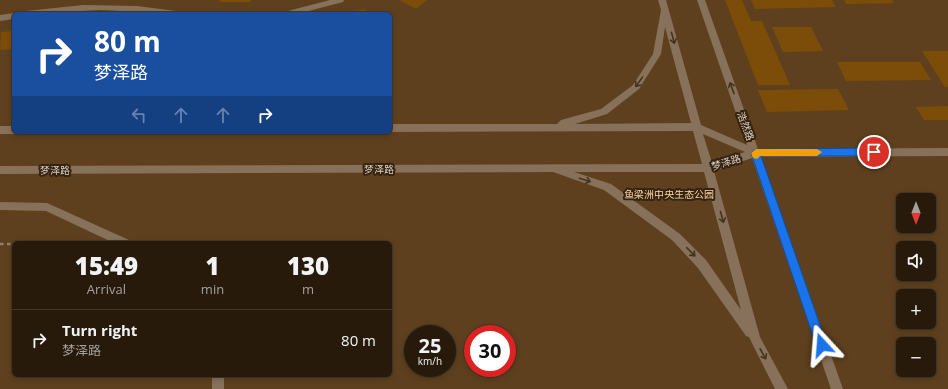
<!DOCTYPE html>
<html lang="en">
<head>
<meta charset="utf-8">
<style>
	:root { --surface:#271a0b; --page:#332719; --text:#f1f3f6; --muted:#a4a19d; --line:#43382c }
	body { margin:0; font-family:"Open Sans","Noto Sans SC",sans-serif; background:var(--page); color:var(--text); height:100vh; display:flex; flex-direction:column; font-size:15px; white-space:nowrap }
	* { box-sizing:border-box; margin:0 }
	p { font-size:13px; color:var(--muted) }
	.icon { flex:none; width:22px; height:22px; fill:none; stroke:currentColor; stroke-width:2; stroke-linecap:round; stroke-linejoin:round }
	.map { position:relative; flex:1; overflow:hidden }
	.sheet { position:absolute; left:12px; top:241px; width:380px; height:136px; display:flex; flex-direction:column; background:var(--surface); border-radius:6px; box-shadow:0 2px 6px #0003,0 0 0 1px var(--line) }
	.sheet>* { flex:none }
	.guide { position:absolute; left:12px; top:12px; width:380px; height:122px; border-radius:6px; box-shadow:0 2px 6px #0003,0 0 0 1px var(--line); background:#1a4fa0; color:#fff; overflow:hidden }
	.needle { width:26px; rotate:180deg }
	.buttons { position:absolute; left:896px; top:193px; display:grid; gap:8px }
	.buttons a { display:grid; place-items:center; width:40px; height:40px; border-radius:6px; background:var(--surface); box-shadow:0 2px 6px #0003,0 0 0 1px var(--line); font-size:20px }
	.speed { position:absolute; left:404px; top:325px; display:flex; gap:8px; font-size:20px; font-weight:700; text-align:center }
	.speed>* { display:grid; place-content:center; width:52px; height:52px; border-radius:50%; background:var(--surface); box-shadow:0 2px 6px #0003,0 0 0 1px var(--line); line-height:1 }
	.speed small { font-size:10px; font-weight:400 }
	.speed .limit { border:6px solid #d22; background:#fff; color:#111 }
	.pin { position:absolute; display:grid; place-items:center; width:34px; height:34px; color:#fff; margin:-17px; border:2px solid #fff; border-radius:50%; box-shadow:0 1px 4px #0007 }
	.me { position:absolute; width:44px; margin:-22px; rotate:341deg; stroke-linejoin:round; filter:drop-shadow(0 0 3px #0008) }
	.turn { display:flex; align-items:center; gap:14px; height:84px; padding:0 16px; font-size:18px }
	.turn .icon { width:52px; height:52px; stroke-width:2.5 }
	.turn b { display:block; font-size:28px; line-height:34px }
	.lanes { display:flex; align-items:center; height:38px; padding:0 16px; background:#0003; justify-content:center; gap:20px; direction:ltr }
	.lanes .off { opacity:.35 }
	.eta { display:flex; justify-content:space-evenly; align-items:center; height:68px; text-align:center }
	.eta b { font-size:24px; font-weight:800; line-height:28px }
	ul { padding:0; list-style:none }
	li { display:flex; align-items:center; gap:12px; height:60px; padding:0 16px; border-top:1px solid var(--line) }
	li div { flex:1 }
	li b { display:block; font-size:15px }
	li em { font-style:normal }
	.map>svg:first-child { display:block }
	.green { fill:#5e401e; fill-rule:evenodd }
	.building { fill:#7c4d09 }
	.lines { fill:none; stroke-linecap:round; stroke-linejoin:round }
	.path { stroke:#8d7f6f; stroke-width:2.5; stroke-dasharray:3.5 3.5; stroke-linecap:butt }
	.minor { fill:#87715a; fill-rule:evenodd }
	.oneway { stroke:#45331e }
	.route { fill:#1a73e8; stroke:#114b97 }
	.slow { fill:#f59e0b }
	.labels { text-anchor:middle; stroke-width:4; stroke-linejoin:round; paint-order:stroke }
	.street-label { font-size:10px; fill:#ddd1c5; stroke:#34230f }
	.park-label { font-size:10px; fill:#fed3a5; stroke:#34230f }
</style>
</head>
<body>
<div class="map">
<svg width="948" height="389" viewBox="0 0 948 389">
	<rect width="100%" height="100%" fill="#34230f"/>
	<path class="green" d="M0 0H948V389H0ZM14 14H390V132H14ZM903 200H929V226H903ZM14 243H390V375H14ZM903 248H929V274H903ZM903 296H929V322H903ZM413 334H447V368H413ZM473 334H507V368H473ZM903 344H929V370H903Z"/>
	<path class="building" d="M220 0H251L250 2H219Z
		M399 0H427L416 9Z
		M725 0H742L751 21H762L790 85H758Z
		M751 0H832L836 7 755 9Z
		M844 0H892L894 3 846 4Z
		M365 9 367 14H348V13Z
		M772 27H811L823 51 783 52Z
		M14 31V49L0 50 1 32Z
		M922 51H948V87H945Z
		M837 62H920L931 80 846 81Z
		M838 89 849 110 767 112 758 90Z
		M948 106V120H924L916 107Z"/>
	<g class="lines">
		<path class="path" d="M0 244H14"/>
		<path class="minor" d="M330 0H344L343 2 297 14H283L284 12Z
			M658 0H666L701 125 747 145 697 0H705L758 149 948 148V156L761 157 843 389H831L752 158 714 171 760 337 788 389H775L749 337 746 336 698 268 672 240 604 190 553 172 0 174V166L702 164 693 131 390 132V124H557L561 120 601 109 633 85 653 54 661 10ZM665 27 691 123 575 124 607 114 639 89 661 54ZM703 134 745 152 712 163ZM574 172H704L741 310 706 260 680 234 611 184Z
			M83 5 137 6 176 11 180 14 101 10 22 14 26 11Z
			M14 13 16 14H14V19L0 21V15Z
			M0 126H14V132H18L14 134H0Z
			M0 202 47 203 129 240 130 243H114L46 211 0 210Z
			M212 375H224V389H212Z"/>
	</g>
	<defs><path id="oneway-shaft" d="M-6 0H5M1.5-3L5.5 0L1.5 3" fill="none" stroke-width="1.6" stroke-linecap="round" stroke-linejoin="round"/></defs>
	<g class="oneway">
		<use href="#oneway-shaft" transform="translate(673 38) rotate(75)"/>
		<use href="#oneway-shaft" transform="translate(639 82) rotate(125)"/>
		<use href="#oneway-shaft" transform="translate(732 88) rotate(-110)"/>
		<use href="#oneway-shaft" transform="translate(585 180) rotate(17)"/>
		<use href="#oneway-shaft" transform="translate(722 217) rotate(75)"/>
		<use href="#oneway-shaft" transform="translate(691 252) rotate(46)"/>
		<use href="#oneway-shaft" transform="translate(763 354) rotate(61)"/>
	</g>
	<path class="route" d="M874 148 878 152 874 156H761L827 345 826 348 822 350 818 348 816 345 751 153 756 149Z"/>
	<path class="slow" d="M756 149H817L822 152 817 156H760L757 159 753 158 751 153Z"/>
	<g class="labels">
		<g class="street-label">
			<text transform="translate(746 126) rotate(70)" y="4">浩然路</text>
			<text transform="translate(726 162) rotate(-17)" y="4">梦泽路</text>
			<text x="379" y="173">梦泽路</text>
			<text x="55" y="174">梦泽路</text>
		</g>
		<g class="park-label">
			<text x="669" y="198">鱼梁洲中央生态公园</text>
		</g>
	</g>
</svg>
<div class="buttons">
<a><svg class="needle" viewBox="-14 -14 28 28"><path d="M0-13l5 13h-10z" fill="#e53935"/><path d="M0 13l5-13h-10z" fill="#a4a19d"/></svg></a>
<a><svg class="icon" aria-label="sound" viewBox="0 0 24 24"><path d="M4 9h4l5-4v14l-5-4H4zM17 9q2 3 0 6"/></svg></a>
<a>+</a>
<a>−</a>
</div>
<div class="speed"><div>25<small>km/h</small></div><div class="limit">30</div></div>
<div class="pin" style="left:874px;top:152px;background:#d93025"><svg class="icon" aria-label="arrive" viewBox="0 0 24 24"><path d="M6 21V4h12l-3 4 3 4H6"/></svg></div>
<svg class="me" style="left:822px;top:345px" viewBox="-20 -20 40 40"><path d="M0-17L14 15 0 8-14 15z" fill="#1a73e8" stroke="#fff" stroke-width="4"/></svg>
<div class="guide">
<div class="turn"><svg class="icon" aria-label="right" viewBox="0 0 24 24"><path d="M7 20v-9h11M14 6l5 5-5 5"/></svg><div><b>80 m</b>梦泽路</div></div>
<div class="lanes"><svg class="icon off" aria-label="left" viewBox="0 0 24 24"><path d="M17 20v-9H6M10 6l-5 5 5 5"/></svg><svg class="icon off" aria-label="ahead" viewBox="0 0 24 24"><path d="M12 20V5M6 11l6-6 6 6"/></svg><svg class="icon off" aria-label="ahead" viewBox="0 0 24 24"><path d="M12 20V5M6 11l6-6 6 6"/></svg><svg class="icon" aria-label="right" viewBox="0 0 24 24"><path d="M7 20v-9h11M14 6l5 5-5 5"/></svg></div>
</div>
<section class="sheet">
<div class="eta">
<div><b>15:49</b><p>Arrival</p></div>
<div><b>1</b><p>min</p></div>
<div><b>130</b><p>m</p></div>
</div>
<ul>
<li><svg class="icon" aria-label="right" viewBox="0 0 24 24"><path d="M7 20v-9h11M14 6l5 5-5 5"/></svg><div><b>Turn right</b><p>梦泽路</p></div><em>80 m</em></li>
</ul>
</section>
</div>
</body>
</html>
